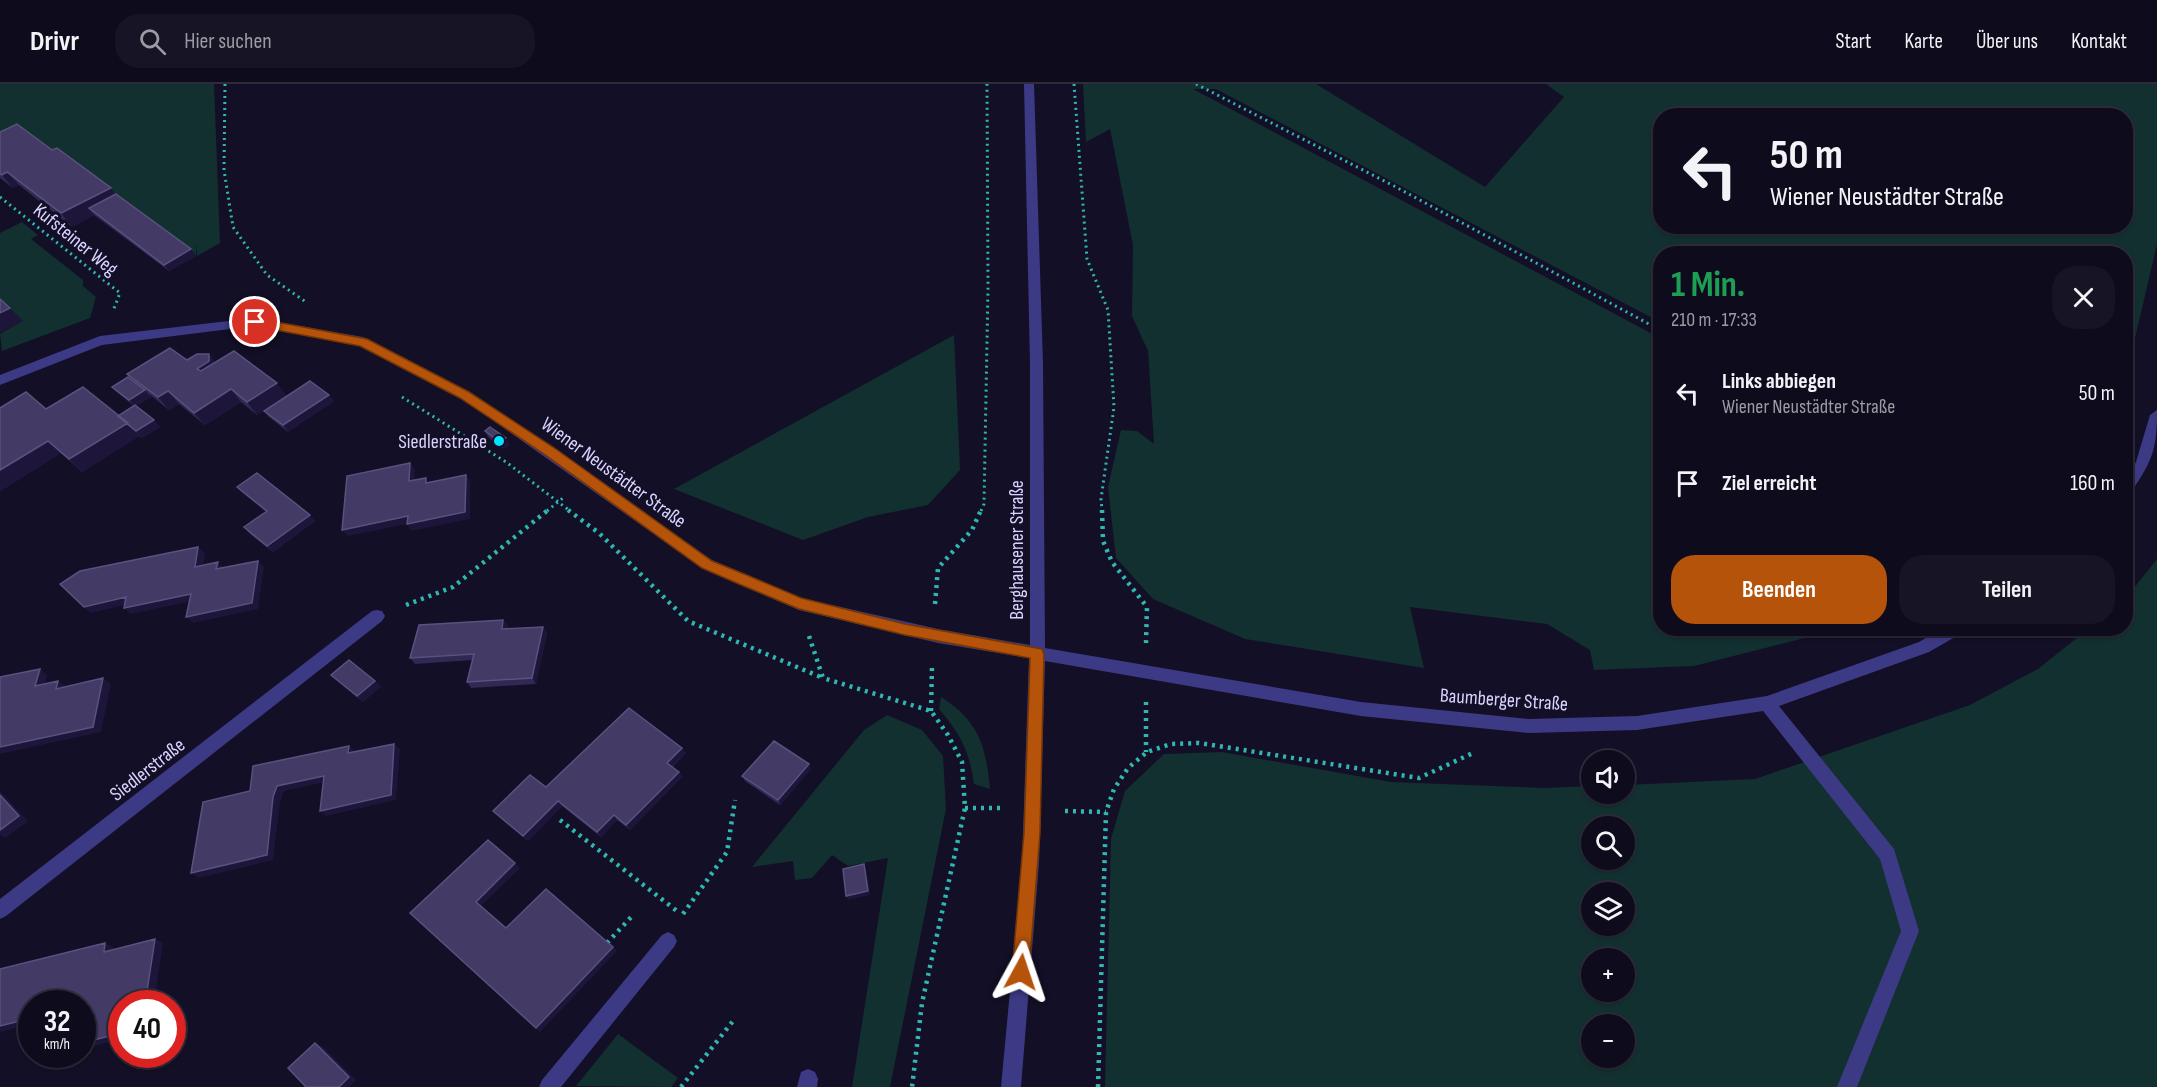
<!DOCTYPE html>
<html lang="de">
<head>
<meta charset="utf-8">
<style>
	:root { --surface:#0e0b1c; --page:#171425; --text:#f1f3f6; --muted:#9b9ba3; --line:#2e2b3b; --accent:#b45309 }
	body { margin:0; font-family:"Sofia Sans Condensed",sans-serif; background:var(--page); color:var(--text); height:100vh; display:flex; flex-direction:column; font-size:22px; white-space:nowrap }
	* { box-sizing:border-box; margin:0 }
	p { font-size:20px; color:var(--muted) }
	.icon { flex:none; width:33px; height:33px; fill:none; stroke:currentColor; stroke-width:2; stroke-linecap:round; stroke-linejoin:round }
	.map { position:relative; flex:1; overflow:hidden }
	.side { position:absolute; left:1653px; top:162px; width:480px; height:390px; display:flex; flex-direction:column; background:var(--surface); border-radius:24px; box-shadow:0 2px 4px #0004,0 0 0 2px var(--line) }
	.side>* { flex:none }
	.banner { position:absolute; left:1653px; top:24px; width:480px; height:126px; border-radius:24px; box-shadow:0 2px 4px #0004,0 0 0 2px var(--line); background:#0e0b1c; color:var(--text); overflow:hidden }
	.tools { position:absolute; left:1581px; top:666px; display:grid; gap:12px }
	.tools a { display:grid; place-items:center; width:54px; height:54px; border-radius:50%; background:var(--surface); box-shadow:0 2px 4px #0004,0 0 0 2px var(--line); font-size:30px }
	.speed { position:absolute; left:18px; top:906px; display:flex; gap:12px; font-size:30px; font-weight:700; text-align:center }
	.speed>* { display:grid; place-content:center; width:78px; height:78px; border-radius:50%; background:var(--surface); box-shadow:0 2px 4px #0004,0 0 0 2px var(--line); line-height:1 }
	.speed small { font-size:15px; font-weight:400 }
	.speed .limit { border:9px solid #d22; background:#fff; color:#111 }
	.pin { position:absolute; display:grid; place-items:center; width:51px; height:51px; color:#fff; margin:-26px; border:3px solid #fff; border-radius:50%; box-shadow:0 2px 6px #0007 }
	.me { position:absolute; width:66px; margin:-33px; rotate:5deg; stroke-linejoin:round; filter:drop-shadow(0 0 4px #0008) }
	.turn { display:flex; align-items:center; gap:21px; height:126px; padding:0 18px; font-size:27px }
	.turn .icon { width:78px; height:78px; stroke-width:2.5 }
	.turn b { display:block; font-size:42px; line-height:51px }
	.round { display:grid; place-items:center; flex:none; width:63px; height:63px; border-radius:24px; background:var(--page) }
	.headline { display:flex; align-items:center; justify-content:space-between; height:102px; padding:0 18px }
	h1 { font-size:36px; font-weight:700; line-height:45px; color:#1e9e55 }
	.cta { display:flex; gap:12px; margin-top:auto; padding:12px 18px }
	.cta a { flex:1; height:69px; border-radius:24px; background:var(--accent); color:#fff; font-size:24px; font-weight:700; line-height:69px; text-align:center }
	.cta a+a { background:var(--page); color:var(--text) }
	ul { padding:0; list-style:none }
	li { display:flex; align-items:center; gap:18px; height:90px; padding:0 18px }
	li div { flex:1 }
	li b { display:block; font-size:22px }
	li em { font-style:normal }
	header { display:flex; align-items:center; gap:36px; box-sizing:border-box; height:84px; padding:0 30px; background:var(--surface); border-bottom:2px solid var(--line) }
	header strong { font-size:28px }
	nav { display:flex; gap:33px; margin-inline-start:auto; font-size:21px }
	.search { width:420px; height:54px; background:var(--page); display:flex; align-items:center; gap:15px; box-sizing:border-box; padding:0 21px; border-radius:24px; color:var(--muted); font-size:22px }
	.map>svg:first-child { display:block }
	.green { fill:#12302f; fill-rule:evenodd }
	.lines { fill:none; stroke-linecap:round; stroke-linejoin:round }
	.path-far1 { stroke:#2fb8b0; stroke-width:3; stroke-dasharray:2 4; stroke-linecap:butt }
	.path { stroke:#2fb8b0; stroke-width:4.5; stroke-dasharray:3 5; stroke-linecap:butt }
	.minor { fill:#3d3a85; fill-rule:evenodd }
	.wall { fill:#312854 }
	.shaded-wall { fill:#1d163a }
	.building { fill:#433a66; stroke:#5a527e; stroke-width:1.5 }
	.route { fill:#b45309; stroke:#753606; stroke-width:1.5 }
	.poi-dot { fill:#00e5ff; stroke:#130f26; stroke-width:2 }
	.labels { text-anchor:middle; stroke-width:6; stroke-linejoin:round; paint-order:stroke }
	.street-label { font-size:20px; fill:#d9d4ff; stroke:#130f26 }
	.poi-label { font-size:20px; fill:#d9d4ff; stroke:#130f26; text-anchor:end }
</style>
</head>
<body>
<header>
<strong>Drivr</strong>
<div class="search"><svg class="icon" aria-label="search" viewBox="0 0 24 24"><circle cx="10" cy="10" r="6"/><path d="M15 15l6 6"/></svg>Hier suchen</div>
<nav><a>Start</a><a>Karte</a><a>Über uns</a><a>Kontakt</a></nav>
</header>
<div class="map">
<svg width="2157" height="1003" viewBox="0 0 2157 1003">
	<rect width="100%" height="100%" fill="#130f26"/>
	<path class="green" d="M0 0H214L220 159 197 172V158L196 172 103 103 0 58Z
		M1083 0H1316L1485 103 1564 13 1546 0H2157V160L2126 293V170H1660V238L1216 5H1193L1660 254V544L1840 545 1694 582 1594 586 1590 566 1547 540 1410 523 1424 584 1245 555 1153 515 1116 474 1108 403 1121 346 1137 347 1154 360 1148 267 1132 232 1133 161 1110 45 1086 58ZM1660 32H2126V142H1660Z
		M22 138 38 151 31 155 83 196V202L96 213 90 234 2 267 0 250 22 237 0 219V149Z
		M954 251 960 386 928 421 868 433 803 456 674 405Z
		M2157 475V1003H1105L1111 755 1125 707 1164 670 1222 668 1391 698 1544 704 1591 702 1592 710H1624L1625 701 1755 695 1970 621 2038 585 2088 545 2126 544V514ZM1592 742H1624V776H1592ZM1592 808H1624V842H1592ZM1592 874H1624V908H1592ZM1592 940H1624V974H1592Z
		M941 613C979 637 986 662 990 705L974 700C969 666 961 651 939 625Z
		M887 631 922 646 943 672 946 725 890 1003H852L888 774 848 782 832 771 812 794 795 796 793 777 752 783 864 646Z
		M618 950 678 994 671 1003 576 1002Z"/>
	<g class="lines">
		<path class="path-far1" d="M225 0 224 86 233 143 267 191 306 218
			M1074 0 1087 175 1108 226 1114 323 1101 415 1102 427
			M1196 0 1394 102 1660 246
			M0 113 120 209 113 227
			M402 313 506 378 570 427
			M547 427 564 413
			M981 427 984 420 988 204 987 0"/>
		<path class="path" d="M568 426 599 449 688 537 823 594
			M1102 426 1103 457 1112 478 1147 523 1146 559
			M935 520 938 484 972 446 981 426
			M406 521 453 503 548 426
			M809 552 823 594 931 627 948 651 962 678 965 724 922 919 912 1003
			M1146 618V668
			M931 627 932 582
			M965 724H1000
			M1065 727 1106 728
			M560 736 677 827
			M683 830 727 768 735 716
			M607 859 634 830
			M681 1003 733 937
			M1098 1003 1106 728 1114 705 1128 684 1147 668 1171 660 1199 659 1419 694 1473 669"/>
		<path class="minor" d="M1024 0H1034L1043 280 1045 564 1361 618 1529 635 1637 632 1767 612 1919 558 1943 544H1964L1962 549 1929 568 1779 622 1894 765 1919 847 1857 1003H1837L1901 847 1880 775 1763 627 1637 646 1529 649 1361 632 1045 577 1039 779 1021 1003H1001L1022 779 1029 574 938 559 799 526 702 484 491 335 460 314 360 262 254 242 102 261 0 301V291L100 252 254 234 363 253 470 308 712 476 801 514 938 545 1030 561V280Z
			M2157 326C2157 365 2153 376 2131 408L2126 409V394L2136 378 2150 331Z
			M377 526 382 527 385 532 382 537 6 832 0 835V815L372 527Z
			M668 848 674 851 677 857 674 863 561 1003H539L542 996 662 851Z
			M808 985 815 988 818 995 817 1003H797L801 988Z"/>
	</g>
	<path class="wall" d="M0 48 52 66 116 110 196 172 169 187 94 131 72 143 19 101 13 104 0 94Z
		M187 276 215 278 287 312 257 331 241 318 205 341 179 320 169 326 149 310 151 313 136 322 160 343 142 354 139 352 82 388 61 369 0 407V324L46 325 118 332 134 322 118 309 112 303 134 297 127 290Z
		M334 317 288 348 269 333 264 327Z
		M485 347 509 361 504 365 488 353Z
		M237 403 315 437 273 468 250 450 244 443 266 428 243 409Z
		M503 536 508 542 507 545 543 543 547 549 536 600 471 604 467 598 473 576 415 580 410 574Z
		M331 591 381 602 363 618Z
		M682 664 686 669 672 683 679 688 682 693 630 746 617 736 601 753 562 722 528 757 493 727 546 703Z
		M811 685 780 721 745 697 742 692Z"/>
	<path class="shaded-wall" d="M7 88 19 101 13 104 2 91Z
		M111 104 121 117 89 124 94 131 72 143 61 129Z
		M191 165 196 172 169 187 164 181Z
		M10 224 23 237 0 249V229Z
		M209 270 219 283 208 298 197 285Z
		M277 299 287 312 257 331 247 318Z
		M231 305 241 318 205 341 194 329Z
		M145 306 151 313 135 323 129 316Z
		M168 307 179 320 169 326 158 313Z
		M329 311 334 317 288 348 283 341Z
		M154 336 160 343 142 354 136 347Z
		M128 339 140 352 82 388 69 375Z
		M506 354 509 361 504 365 500 358Z
		M48 357 61 369 0 407V386Z
		M410 379 415 386 414 403 409 397Z
		M466 391 470 397V435L411 447 407 440Z
		M310 431 315 437 273 468 267 462Z
		M408 432 412 439 348 452 342 446Z
		M198 463 205 469 202 489 195 483Z
		M258 477 264 483 258 525 193 539 186 533Z
		M218 478 224 485H216Z
		M191 510 197 516 131 530 124 524Z
		M126 513 133 519 91 529 84 523Z
		M503 536 508 542 506 551 502 545Z
		M543 543 547 549 536 600 532 594Z
		M40 585 47 591 43 607 35 602Z
		M103 594 111 600 101 648 0 670V663Z
		M58 597 65 602 56 605Z
		M375 597 381 602 363 618 357 612Z
		M394 660 400 665 396 716 326 732 320 727Z
		M349 662 355 667 354 675 348 669Z
		M682 664 686 669 670 684 667 679Z
		M809 680 811 685 780 721 778 716Z
		M679 688 682 693 630 746 626 741Z
		M324 692 330 697 284 707 280 718 273 776 199 794 191 789 273 713 277 702Z
		M0 707 28 737 5 754 0 751Z
		M558 717 562 722 528 757 523 752Z
		M614 731 617 736 601 753 597 748Z
		M515 779 520 784 481 822 476 818Z
		M864 780 866 785 870 811 848 816 846 812Z
		M155 855 163 859 154 920H145Z
		M105 859 113 863 112 872 104 868Z
		M613 863 617 867 540 948 536 944Z
		M122 926V955L82 965V959L120 927Z
		M32 934V940L0 948V942Z
		M315 959 322 962 356 996 349 1003H339Z"/>
	<path class="building" d="M17 40 52 66 57 64 111 104 61 129 7 88 2 91 0 90V48Z
		M116 110 191 165 164 181 89 124Z
		M0 215 10 224 0 229Z
		M170 264 187 276 197 270H209V277L197 285 201 287 234 267 277 299 247 318 231 305 194 329 168 307 158 313 127 290Z
		M128 293 145 306 129 316 112 303Z
		M310 297 329 311 283 341 264 327Z
		M83 303 128 339 69 375 48 357 0 386V324L26 308 46 325Z
		M135 321 154 336 136 347 118 332Z
		M490 343 506 354 500 358 485 347Z
		M410 379 409 397 426 394V399L466 391 465 428 407 440 408 432 342 446 347 392Z
		M257 389 310 431 267 462 244 443 267 427 237 403Z
		M198 463 195 483 218 478 216 485 258 477 252 519 186 533 191 510 124 524 126 513 84 523 60 500 80 487Z
		M503 536 502 545 543 543 532 594 467 598 474 570 410 574 419 541Z
		M349 576 375 597 357 612 331 591Z
		M40 585 35 602 58 597 56 605 103 594 93 643 0 663V593Z
		M629 624 682 664 667 679 679 688 626 741 614 731 597 748 558 717 523 752 493 727 530 691 546 703Z
		M774 657 809 680 778 716 742 692Z
		M394 660 391 711 320 727 324 692 277 702 273 713 267 771 191 789 203 718 250 707 253 682 349 662 348 669Z
		M0 711 19 732 0 746Z
		M488 756 515 779 476 818 506 844 546 805 613 863 536 944 410 829Z
		M864 780 868 807 846 812 843 785Z
		M155 855 145 920H122V926L120 927 114 951 82 959V920H32V934L0 942V885L105 859 104 868Z
		M315 959 349 993 339 1003H306L288 984Z"/>
	<path class="route" d="M255 234 367 255 469 308 553 363 712 477 749 492 801 514 905 540 1042 565 1044 570 1040 749 1029 888 1027 894 1021 896 1015 894 1012 888 1024 749 1030 574 905 551 799 525 739 500 702 484 544 370 460 314 360 262 250 241 249 238Z"/>
	<circle class="poi-dot" cx="499" cy="357" r="6"/>
	<g class="labels">
		<g class="street-label">
			<text transform="translate(76 155) rotate(39)" y="7">Kufsteiner Weg</text>
			<text transform="translate(614 388) rotate(36)" y="7">Wiener Neustädter Straße</text>
			<text transform="translate(1016 466) rotate(-90)" y="7">Berghausener Straße</text>
			<text transform="translate(1504 615) rotate(4)" y="7">Baumberger Straße</text>
			<text transform="translate(147 685) rotate(-38)" y="7">Siedlerstraße</text>
		</g>
		<g class="poi-label">
			<text x="487" y="364">Siedlerstraße</text>
		</g>
	</g>
</svg>
<div class="tools">
<a><svg class="icon" aria-label="sound" viewBox="0 0 24 24"><path d="M4 9h4l5-4v14l-5-4H4zM17 9q2 3 0 6"/></svg></a>
<a><svg class="icon" aria-label="search" viewBox="0 0 24 24"><circle cx="10" cy="10" r="6"/><path d="M15 15l6 6"/></svg></a>
<a><svg class="icon" aria-label="layers" viewBox="0 0 24 24"><path d="M12 4l9 5-9 5-9-5zM3 14l9 5 9-5"/></svg></a>
<a>+</a>
<a>−</a>
</div>
<div class="speed"><div>32<small>km/h</small></div><div class="limit">40</div></div>
<div class="pin" style="left:255px;top:238px;background:#d93025"><svg class="icon" aria-label="arrive" viewBox="0 0 24 24"><path d="M6 21V4h12l-3 4 3 4H6"/></svg></div>
<svg class="me" style="left:1021px;top:888px" viewBox="-20 -20 40 40"><path d="M0-17L14 15 0 8-14 15z" fill="#b45309" stroke="#fff" stroke-width="4"/></svg>
<div class="banner">
<div class="turn"><svg class="icon" aria-label="left" viewBox="0 0 24 24"><path d="M17 20v-9H6M10 6l-5 5 5 5"/></svg><div><b>50 m</b>Wiener Neustädter Straße</div></div>
</div>
<section class="side">
<div class="headline"><div><h1>1 Min.</h1><p>210 m · 17:33</p></div><a class="round"><svg class="icon" aria-label="close" viewBox="0 0 24 24"><path d="M6 6l12 12M18 6L6 18"/></svg></a></div>
<ul>
<li><svg class="icon" aria-label="left" viewBox="0 0 24 24"><path d="M17 20v-9H6M10 6l-5 5 5 5"/></svg><div><b>Links abbiegen</b><p>Wiener Neustädter Straße</p></div><em>50 m</em></li>
<li><svg class="icon" aria-label="arrive" viewBox="0 0 24 24"><path d="M6 21V4h12l-3 4 3 4H6"/></svg><div><b>Ziel erreicht</b></div><em>160 m</em></li>
</ul>
<div class="cta"><a>Beenden</a><a>Teilen</a></div>
</section>
</div>
</body>
</html>
